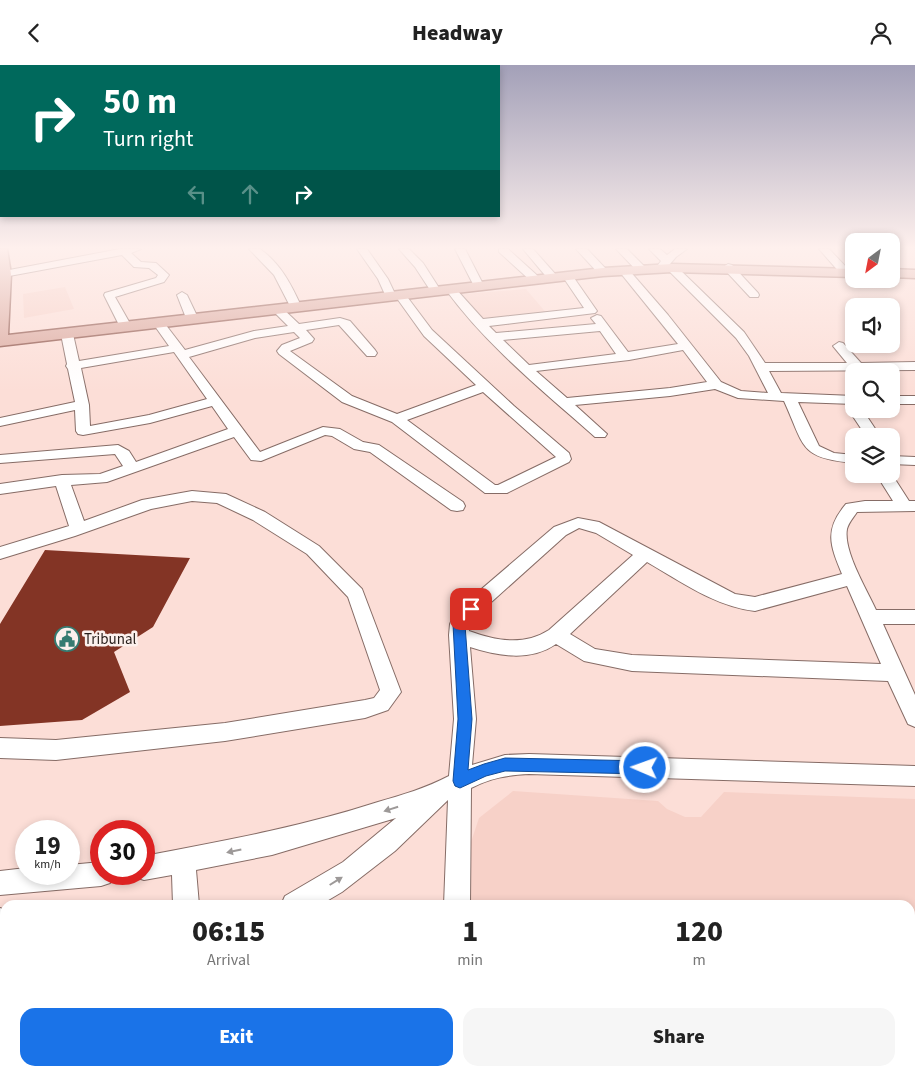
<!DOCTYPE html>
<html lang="en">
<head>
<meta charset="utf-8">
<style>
	:root { --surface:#fff; --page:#f6f6f6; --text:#222; --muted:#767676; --accent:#1a73e8 }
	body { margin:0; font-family:"Source Sans 3",sans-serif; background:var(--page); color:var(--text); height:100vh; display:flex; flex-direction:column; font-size:19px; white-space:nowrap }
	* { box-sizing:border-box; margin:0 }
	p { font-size:16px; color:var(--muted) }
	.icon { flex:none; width:28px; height:28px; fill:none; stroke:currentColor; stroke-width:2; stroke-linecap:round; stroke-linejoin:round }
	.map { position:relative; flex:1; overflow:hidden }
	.drawer { position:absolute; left:0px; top:835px; width:915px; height:176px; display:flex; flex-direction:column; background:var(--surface); border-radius:15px 15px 0 0; box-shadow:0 2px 8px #0003 }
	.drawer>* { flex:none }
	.hud { position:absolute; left:0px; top:0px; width:500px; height:152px; box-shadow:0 2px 8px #0003; background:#00695c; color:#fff; overflow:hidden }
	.needle { width:32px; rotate:212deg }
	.controls { position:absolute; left:845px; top:168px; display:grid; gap:10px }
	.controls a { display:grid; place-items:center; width:55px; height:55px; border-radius:10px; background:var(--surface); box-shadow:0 2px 8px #0003; font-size:25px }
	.speed { position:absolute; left:15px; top:755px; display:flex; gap:10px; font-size:25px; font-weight:700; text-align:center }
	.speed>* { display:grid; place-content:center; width:65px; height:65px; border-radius:50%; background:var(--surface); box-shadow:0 2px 8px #0003; line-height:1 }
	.speed small { font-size:12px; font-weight:400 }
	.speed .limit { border:8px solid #d22; background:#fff; color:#111 }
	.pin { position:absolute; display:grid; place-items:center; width:42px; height:42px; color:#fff; margin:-21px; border-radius:10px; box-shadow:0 2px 8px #0006 }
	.me { position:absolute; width:55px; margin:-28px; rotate:272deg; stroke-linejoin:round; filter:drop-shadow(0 0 4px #0008) }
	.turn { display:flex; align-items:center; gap:18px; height:105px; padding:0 20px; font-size:22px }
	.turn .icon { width:65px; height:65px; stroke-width:2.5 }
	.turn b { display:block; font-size:35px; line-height:42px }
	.lanes { display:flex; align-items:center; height:48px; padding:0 20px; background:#0003; justify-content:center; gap:25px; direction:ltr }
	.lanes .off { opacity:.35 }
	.eta { display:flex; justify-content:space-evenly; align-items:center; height:85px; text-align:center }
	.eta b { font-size:30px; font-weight:800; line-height:35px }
	.action { display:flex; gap:10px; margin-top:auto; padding:10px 20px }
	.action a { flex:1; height:58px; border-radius:15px; background:var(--accent); color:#fff; font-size:20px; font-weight:800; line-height:58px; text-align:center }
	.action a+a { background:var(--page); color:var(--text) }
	header { display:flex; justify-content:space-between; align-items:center; height:65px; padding:0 20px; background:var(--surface); font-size:22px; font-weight:800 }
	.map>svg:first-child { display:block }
	.built { fill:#f7d1c8 }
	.building { fill:#833425 }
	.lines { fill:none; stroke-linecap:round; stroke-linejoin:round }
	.minor-casing { stroke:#866c66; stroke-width:2 }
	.major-casing { stroke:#8b5146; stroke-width:3 }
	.minor { fill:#fff; fill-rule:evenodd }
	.major { fill:#daa89e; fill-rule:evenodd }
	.oneway { fill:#9d9998 }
	.route { fill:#1a73e8; stroke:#114b97 }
	.labels { text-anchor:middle; stroke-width:5; stroke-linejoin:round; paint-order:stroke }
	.poi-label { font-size:15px; fill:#261c19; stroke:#fcf0ed; text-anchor:start }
</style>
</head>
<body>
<header><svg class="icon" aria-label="back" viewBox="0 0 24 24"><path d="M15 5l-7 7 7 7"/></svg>Headway<svg class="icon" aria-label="person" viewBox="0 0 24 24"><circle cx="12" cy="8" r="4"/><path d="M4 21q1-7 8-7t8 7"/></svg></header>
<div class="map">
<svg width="915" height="1011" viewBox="0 0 915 1011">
	<rect width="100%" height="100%" fill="#fcded7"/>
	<path class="built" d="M65 222 74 244 24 253 23 229Z
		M526 224 548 250 475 258 452 230Z
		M513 726 658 736 667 744 685 752H701L724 727 915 734V1011H462V1006H910V840H466L467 789 479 753Z"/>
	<path class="building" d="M45 485 190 493 153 562 114 587 130 627 82 655 0 661V559Z"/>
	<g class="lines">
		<defs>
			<path id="minor" d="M120 184H141L131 188 141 197 156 198 169 210 164 217 115 232 132 262 126 266 120 262 104 230 105 228 156 213 158 210 149 203 134 202 122 190 4 212 0 211V207L4 206Z
				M249 184H260C280 198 291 219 301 241L299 243H291L274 210Z
				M357 184H367L388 214 396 231 401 228 405 229 432 265 514 341 569 388 571 394 569 397 507 428H485L392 357 342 337 279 289 277 286 282 280 300 273 294 267 255 273 189 292 260 387 323 362 340 364 363 377 379 380 463 437 465 441 463 445 457 446 451 445 370 387 354 384 332 371 325 370 261 396 251 395 234 372 107 417 71 420 84 456 142 435 192 426 226 429 265 447 319 481 362 524 401 627 388 645 365 653 225 676 56 695 0 693V673L56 675 225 658 365 635 374 633 380 625 348 532 307 489 253 455 217 438 192 436 151 444 75 471 0 494V482L69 461 56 421 0 429V419L62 410 100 409 123 401 115 389 0 398V390L118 380 129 386 136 397 228 364 212 341 150 358 83 370 78 369 76 366 75 345 0 361V353L75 337 68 304 66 301 67 299 61 269 63 266 67 265 73 269 79 296 169 281 152 257 158 254 162 255 185 285 254 266 288 261 270 243 276 240 280 241 299 259 340 253 350 256 375 285 377 288 375 291H367L339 260 306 265 314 274 312 277 290 286 352 331 397 349 476 320 424 271 396 232 391 235 387 234 378 214ZM174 287 207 334 149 350 90 361 89 340 81 303ZM483 327 556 392 498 420H495L407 355Z
				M399 184H409L423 198 441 226 440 228H432L415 202Z
				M455 184H465L484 221 483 223H475Z
				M499 184H508L540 213 541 215 540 217H532L499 187Z
				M523 184H533L557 211 558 213 557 215H549Z
				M576 184H587L607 205 608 207 607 209H599Z
				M616 184H627L646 203 647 205 646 207H638Z
				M649 184H660L667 190 675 184H687L676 192 664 206 660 207 655 204 661 196Z
				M819 184H829L849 205 850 207 849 209H841Z
				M728 199 732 200 758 228 759 230 758 232H750L724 204 723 202Z
				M672 200 676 201 744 267 765 298H847L833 281 839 277 843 278 861 298 915 297V305L769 306 781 328 854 331V339L798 337 819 381 834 388 854 390V398C799 393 805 382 784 336L738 333 715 324 670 331 575 340 607 369 605 372H595C543 326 487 281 446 225L451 222 455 223 483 254 584 243 563 212 568 209 572 210 597 246 595 248 489 261 496 268 596 259 591 253 597 250 601 251 628 287 678 279 619 206 624 203 628 204 668 250 721 317 741 326 768 328 749 291 736 273 668 205 667 203ZM600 266 616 289 529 300 503 275ZM683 285 707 317 670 323 567 333 536 306 629 295Z
				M182 227 187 230 198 253 196 255H188L186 253 177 230Z
				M891 331H915V339H891Z
				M854 340V344H862L880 371H866L848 344Z
				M891 391 915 392V400L891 399Z
				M891 408 909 436H915V446L857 447C853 453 849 457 847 464 843 486 867 525 876 545H915V559H883L915 630V662L908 659 888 616 632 606 584 596 556 579C530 597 498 591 470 582L476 654 472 700 505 690 529 689 915 701V721L529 709C507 710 491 713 471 723L470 840H444L448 735 395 786 342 827 320 840H281L285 831 343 797 396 753 272 790 196 805 199 840H173L172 810 144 815 135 812 134 809H144V791C223 776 301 762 378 737 402 730 426 723 449 711L454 654 449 570 450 559 452 554 464 539 554 462 578 453 599 457 735 529 755 532 842 509C830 480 824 465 846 439L865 436H893L876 409ZM579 463 596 468 633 490 549 565C524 581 496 576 469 566L468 560 478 549 566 470ZM647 497C680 516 716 542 755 546L847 521 881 599 632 590 595 584 570 569Z
				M101 797V809H113L110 818 101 821 0 830V806L26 803V809H69V800Z
				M0 843 5 845V872L0 870Z
				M438 1006H468V1011H438Z"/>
			<path id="major" d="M0 184H7L11 209 8 270 603 203 672 199 854 204V212L672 207 603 211 0 281Z
				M891 204 915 205V213L891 212Z"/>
		</defs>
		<use href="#minor" class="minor-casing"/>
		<use href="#major" class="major-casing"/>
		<use href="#minor" class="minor"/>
		<use href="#major" class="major"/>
	</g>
	<defs><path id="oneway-solid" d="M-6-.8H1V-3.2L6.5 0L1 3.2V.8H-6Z" transform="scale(1.25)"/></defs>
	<g class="oneway">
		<use href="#oneway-solid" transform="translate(391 744) rotate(162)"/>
		<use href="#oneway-solid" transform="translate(234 786) rotate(168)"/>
		<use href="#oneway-solid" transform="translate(336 816) rotate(-32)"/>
	</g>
	<linearGradient id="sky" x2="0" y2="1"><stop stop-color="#a3a0b8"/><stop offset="0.56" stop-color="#fef0ed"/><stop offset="1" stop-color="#fef0ed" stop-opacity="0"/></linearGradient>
	<rect width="915" height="326" fill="url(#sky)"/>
	<path class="route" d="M471 539 477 544 465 560 472 654 468 705 484 699 505 693 645 696 650 698 652 703 650 707 645 709 505 706 486 711 460 723 455 721 453 716 458 654 453 559 467 541Z"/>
	<defs>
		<symbol id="civic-ring" viewBox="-11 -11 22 22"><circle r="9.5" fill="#fcf0ed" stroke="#357b71" stroke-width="1.5"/><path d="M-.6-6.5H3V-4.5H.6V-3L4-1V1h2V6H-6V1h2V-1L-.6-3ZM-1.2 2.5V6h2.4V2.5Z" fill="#357b71"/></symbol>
	</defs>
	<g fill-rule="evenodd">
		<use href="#civic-ring" x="53" y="560" width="28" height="28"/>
	</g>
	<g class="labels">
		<g class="poi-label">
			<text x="84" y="579">Tribunal</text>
		</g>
	</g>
</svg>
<div class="controls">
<a><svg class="needle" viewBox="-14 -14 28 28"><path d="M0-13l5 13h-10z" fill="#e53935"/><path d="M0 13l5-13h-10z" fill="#767676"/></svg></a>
<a><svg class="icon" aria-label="sound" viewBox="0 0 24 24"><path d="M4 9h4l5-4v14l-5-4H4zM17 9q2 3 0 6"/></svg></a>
<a><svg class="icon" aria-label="search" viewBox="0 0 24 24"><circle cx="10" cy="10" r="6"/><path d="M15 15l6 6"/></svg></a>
<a><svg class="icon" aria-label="layers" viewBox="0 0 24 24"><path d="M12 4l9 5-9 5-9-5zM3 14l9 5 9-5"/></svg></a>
</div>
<div class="speed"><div>19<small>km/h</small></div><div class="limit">30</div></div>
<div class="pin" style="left:471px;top:544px;background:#d93025"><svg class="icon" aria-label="arrive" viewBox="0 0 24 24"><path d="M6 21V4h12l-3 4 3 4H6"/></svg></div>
<svg class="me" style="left:645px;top:703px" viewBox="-20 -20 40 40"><circle r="17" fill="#1a73e8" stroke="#fff" stroke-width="3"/><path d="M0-11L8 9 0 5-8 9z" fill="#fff"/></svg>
<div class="hud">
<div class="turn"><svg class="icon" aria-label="right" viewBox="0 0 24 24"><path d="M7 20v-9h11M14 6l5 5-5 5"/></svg><div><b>50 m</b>Turn right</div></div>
<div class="lanes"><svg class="icon off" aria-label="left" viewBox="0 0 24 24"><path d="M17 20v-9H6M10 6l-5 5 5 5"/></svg><svg class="icon off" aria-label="ahead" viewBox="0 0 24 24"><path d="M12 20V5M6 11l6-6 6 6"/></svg><svg class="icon" aria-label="right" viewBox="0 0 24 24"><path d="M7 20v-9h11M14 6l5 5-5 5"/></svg></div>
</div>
<section class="drawer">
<div class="eta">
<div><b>06:15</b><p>Arrival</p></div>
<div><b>1</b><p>min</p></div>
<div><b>120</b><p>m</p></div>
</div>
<div class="action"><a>Exit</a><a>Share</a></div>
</section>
</div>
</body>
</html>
